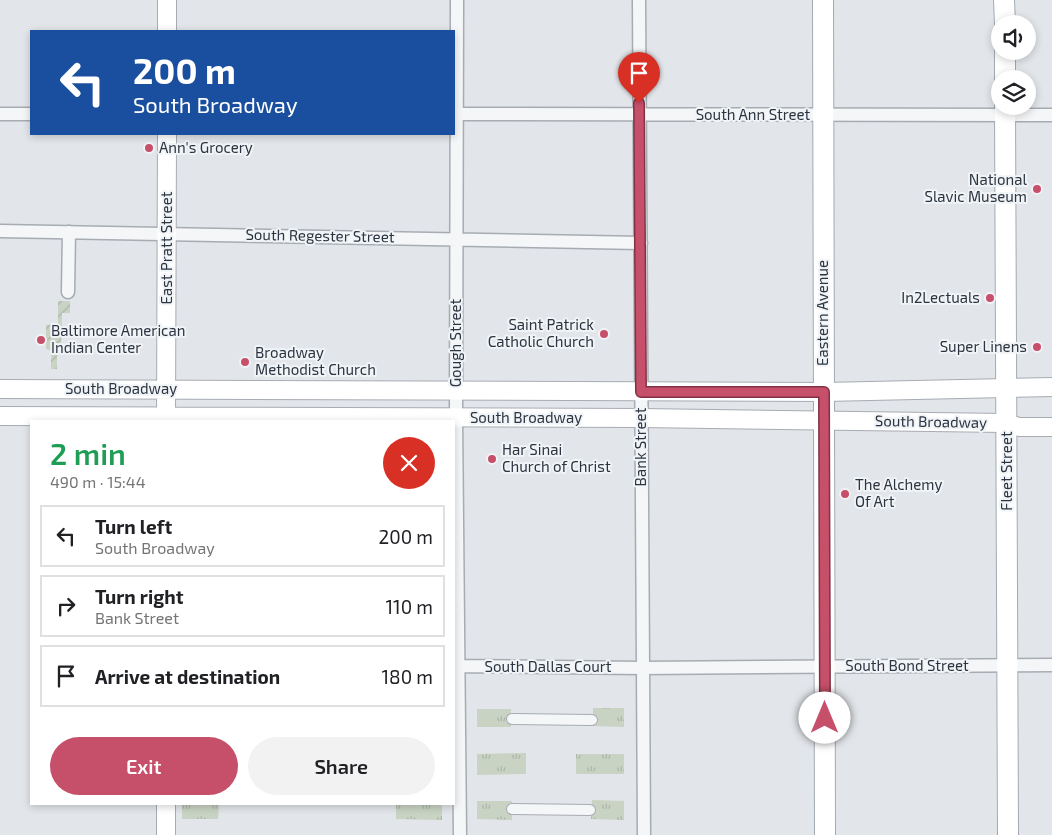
<!DOCTYPE html>
<html lang="en">
<head>
<meta charset="utf-8">
<style>
	:root { --surface:#fff; --page:#f2f2f2; --text:#202124; --muted:#757577; --line:#e0e0e0; --accent:#c64f6a }
	body { margin:0; font-family:"Exo 2",sans-serif; background:var(--page); color:var(--text); height:100vh; display:flex; flex-direction:column; font-size:19px; white-space:nowrap }
	* { box-sizing:border-box; margin:0 }
	p { font-size:16px; color:var(--muted) }
	.icon { flex:none; width:28px; height:28px; fill:none; stroke:currentColor; stroke-width:2; stroke-linecap:round; stroke-linejoin:round }
	.map { position:relative; flex:1; overflow:hidden }
	.drawer { position:absolute; left:30px; top:420px; width:425px; height:385px; display:flex; flex-direction:column; background:var(--surface); border-radius:0px; box-shadow:0 2px 8px #0003 }
	.drawer>* { flex:none }
	.banner { position:absolute; left:30px; top:30px; width:425px; height:105px; border-radius:0px; box-shadow:0 2px 8px #0003; background:#1a4fa0; color:#fff; overflow:hidden }
	.controls { position:absolute; left:991px; top:15px; display:grid; gap:10px }
	.controls a { display:grid; place-items:center; width:45px; height:45px; border-radius:50%; background:var(--surface); box-shadow:0 2px 8px #0003; font-size:25px }
	.pin { position:absolute; display:grid; place-items:center; width:42px; height:42px; color:#fff; margin:-51px -21px; border-radius:50% 50% 50% 0; rotate:-45deg; box-shadow:0 0 5px #0007 }
	.pin .icon { rotate:45deg }
	.me { position:absolute; width:55px; margin:-28px; rotate:0deg; stroke-linejoin:round; filter:drop-shadow(0 0 4px #0008) }
	.turn { display:flex; align-items:center; gap:18px; height:105px; padding:0 20px; font-size:22px }
	.turn .icon { width:65px; height:65px; stroke-width:2.5 }
	.turn b { display:block; font-size:35px; line-height:42px }
	.round { display:grid; place-items:center; flex:none; width:52px; height:52px; border-radius:26px; background:var(--page) }
	.headline { display:flex; align-items:center; justify-content:space-between; height:85px; padding:0 20px }
	h1 { font-size:30px; font-weight:600; line-height:38px; color:#1e9e55 }
	.button { display:flex; gap:10px; margin-top:auto; padding:10px 20px }
	.button a { flex:1; height:58px; border-radius:30px; background:var(--accent); color:#fff; font-size:20px; font-weight:600; line-height:58px; text-align:center }
	.button a+a { background:var(--page); color:var(--text) }
	ul { padding:0; list-style:none }
	li { display:flex; align-items:center; gap:15px; height:62px; margin:0 10px 8px; padding:0 10px; border:2px solid var(--line); border-radius:0px }
	li div { flex:1 }
	li b { display:block; font-size:19px }
	li em { font-style:normal }
	.map>svg:first-child { display:block }
	.grass { fill:url(#grass-tufts) }
	.garden { fill:url(#garden-furrows) }
	.lines { fill:none; stroke-linecap:round; stroke-linejoin:round }
	.pedestrian-casing { stroke:#a7acb3; stroke-width:12 }
	.minor-casing { stroke:#a7acb3; stroke-width:15 }
	.secondary-casing { stroke:#a7acb3; stroke-width:20 }
	.primary-casing { stroke:#a2abb4; stroke-width:22 }
	.pedestrian { stroke:#f4f6f8; stroke-width:10 }
	.minor { stroke:#f4f6f8; stroke-width:12 }
	.secondary { stroke:#fff; stroke-width:18 }
	.primary { stroke:#fff; stroke-width:20 }
	.route-casing { stroke:#813345; stroke-width:12 }
	.route { stroke:#c64f6a; stroke-width:9 }
	.poi-dot { fill:#c64f6a; stroke:#f1f4f7; stroke-width:2 }
	.labels { text-anchor:middle; stroke-width:4; stroke-linejoin:round; paint-order:stroke }
	.street-label { font-size:15px; fill:#2b3440; stroke:#f1f4f7 }
	.poi-label { font-size:15px; fill:#2b3440; stroke:#f1f4f7; text-anchor:start }
</style>
</head>
<body>
<div class="map">
<svg width="1052" height="835" viewBox="0 0 1052 835">
	<defs>
		<pattern id="grass-tufts" width="24" height="20" patternUnits="userSpaceOnUse" patternTransform="scale(1.25)"><rect width="24" height="20" fill="#c8d3c3"/><path d="M3 7l-1-3M5 7V3M7 7l1-3M15 17l-1-3M17 17v-4M19 17l1-3" fill="none" stroke="#acb6a9"/></pattern>
		<pattern id="garden-furrows" width="10" height="10" patternUnits="userSpaceOnUse" patternTransform="scale(1.25)"><rect width="10" height="10" fill="#c8d3c3"/><path d="M-1 1l2-2M0 10L10 0M9 11l2-2" fill="none" stroke="#acb6a9"/></pattern>
	</defs>
	<rect width="100%" height="100%" fill="#e2e5e9"/>
	<path class="grass" d="M593 708H624V727L593 726Z
		M477 709H511V727H477Z
		M526 753V774L477 775V754Z
		M576 754H624V774H576Z
		M592 800 624 801V820L591 819Z
		M477 801H512V820L477 819Z
		M182 804H219L218 819H182Z
		M396 804H442V820L396 819Z"/>
	<path class="garden" d="M58 301H70V313H62L61 351 57 352V369H51V350L46 349V325L58 324Z"/>
	<g class="lines">
		<defs>
			<path id="pedestrian" d="M512 719 592 720
				M512 809 590 810"/>
			<path id="minor" d="M457 0 456 418 460 835
				M639 0 644 835
				M0 114H31
				M454 114 1052 115
				M0 231 641 243
				M68 292 69 232
				M454 666 642 668 1052 665"/>
			<path id="secondary" d="M167 31V0
				M0 389 824 392 1052 387
				M0 416 641 418 1006 423 1019 427H1052
				M166 421 167 134
				M166 835V804"/>
			<path id="primary" d="M823 0 825 835
				M1004 0 1005 24
				M1005 51V79
				M1005 106 1008 835"/>
		</defs>
		<use href="#pedestrian" class="pedestrian-casing"/>
		<use href="#minor" class="minor-casing"/>
		<use href="#secondary" class="secondary-casing"/>
		<use href="#primary" class="primary-casing"/>
		<use href="#pedestrian" class="pedestrian"/>
		<use href="#minor" class="minor"/>
		<use href="#secondary" class="secondary"/>
		<use href="#primary" class="primary"/>
	</g>
	<g class="lines">
		<defs>
			<path id="route" d="M639 103 641 392H824L825 718"/>
		</defs>
		<use href="#route" class="route-casing"/>
		<use href="#route" class="route"/>
	</g>
	<g class="poi-dot">
		<circle cx="149" cy="148" r="5"/>
		<circle cx="1037" cy="189" r="5"/>
		<circle cx="990" cy="298" r="5"/>
		<circle cx="604" cy="334" r="5"/>
		<circle cx="41" cy="340" r="5"/>
		<circle cx="1037" cy="347" r="5"/>
		<circle cx="245" cy="362" r="5"/>
		<circle cx="492" cy="459" r="5"/>
		<circle cx="845" cy="494" r="5"/>
	</g>
	<g class="labels">
		<g class="street-label">
			<text x="753" y="120">South Ann Street</text>
			<text transform="translate(320 236) rotate(1)" y="5">South Regester Street</text>
			<text transform="translate(167 248) rotate(-90)" y="5">East Pratt Street</text>
			<text transform="translate(823 313) rotate(-90)" y="5">Eastern Avenue</text>
			<text transform="translate(456 343) rotate(-90)" y="5">Gough Street</text>
			<text x="121" y="394">South Broadway</text>
			<text x="526" y="423">South Broadway</text>
			<text transform="translate(931 422) rotate(1)" y="5">South Broadway</text>
			<text transform="translate(641 447) rotate(-90)" y="5">Bank Street</text>
			<text transform="translate(1007 471) rotate(-90)" y="5">Fleet Street</text>
			<text x="907" y="671">South Bond Street</text>
			<text x="548" y="672">South Dallas Court</text>
		</g>
		<g class="poi-label">
			<text x="159" y="153">Ann's Grocery</text>
			<text x="1027" y="185" text-anchor="end">National<tspan x="1027" dy="17">Slavic Museum</tspan></text>
			<text x="980" y="303" text-anchor="end">In2Lectuals</text>
			<text x="594" y="330" text-anchor="end">Saint Patrick<tspan x="594" dy="17">Catholic Church</tspan></text>
			<text x="51" y="336">Baltimore American<tspan x="51" dy="17">Indian Center</tspan></text>
			<text x="1027" y="352" text-anchor="end">Super Linens</text>
			<text x="255" y="358">Broadway<tspan x="255" dy="17">Methodist Church</tspan></text>
			<text x="502" y="455">Har Sinai<tspan x="502" dy="17">Church of Christ</tspan></text>
			<text x="855" y="490">The Alchemy<tspan x="855" dy="17">Of Art</tspan></text>
		</g>
	</g>
</svg>
<div class="controls">
<a><svg class="icon" aria-label="sound" viewBox="0 0 24 24"><path d="M4 9h4l5-4v14l-5-4H4zM17 9q2 3 0 6"/></svg></a>
<a><svg class="icon" aria-label="layers" viewBox="0 0 24 24"><path d="M12 4l9 5-9 5-9-5zM3 14l9 5 9-5"/></svg></a>
</div>
<div class="pin" style="left:639px;top:103px;background:#d93025"><svg class="icon" aria-label="arrive" viewBox="0 0 24 24"><path d="M6 21V4h12l-3 4 3 4H6"/></svg></div>
<svg class="me" style="left:825px;top:718px" viewBox="-20 -20 40 40"><circle r="19" fill="#fff"/><path d="M0-13L10 11 0 6-10 11z" fill="#c64f6a"/></svg>
<div class="banner">
<div class="turn"><svg class="icon" aria-label="left" viewBox="0 0 24 24"><path d="M17 20v-9H6M10 6l-5 5 5 5"/></svg><div><b>200 m</b>South Broadway</div></div>
</div>
<section class="drawer">
<div class="headline"><div><h1>2 min</h1><p>490 m · 15:44</p></div><a class="round" style="background:#d93025;color:#fff"><svg class="icon" aria-label="close" viewBox="0 0 24 24"><path d="M6 6l12 12M18 6L6 18"/></svg></a></div>
<ul>
<li><svg class="icon" aria-label="left" viewBox="0 0 24 24"><path d="M17 20v-9H6M10 6l-5 5 5 5"/></svg><div><b>Turn left</b><p>South Broadway</p></div><em>200 m</em></li>
<li><svg class="icon" aria-label="right" viewBox="0 0 24 24"><path d="M7 20v-9h11M14 6l5 5-5 5"/></svg><div><b>Turn right</b><p>Bank Street</p></div><em>110 m</em></li>
<li><svg class="icon" aria-label="arrive" viewBox="0 0 24 24"><path d="M6 21V4h12l-3 4 3 4H6"/></svg><div><b>Arrive at destination</b></div><em>180 m</em></li>
</ul>
<div class="button"><a>Exit</a><a>Share</a></div>
</section>
</div>
</body>
</html>
